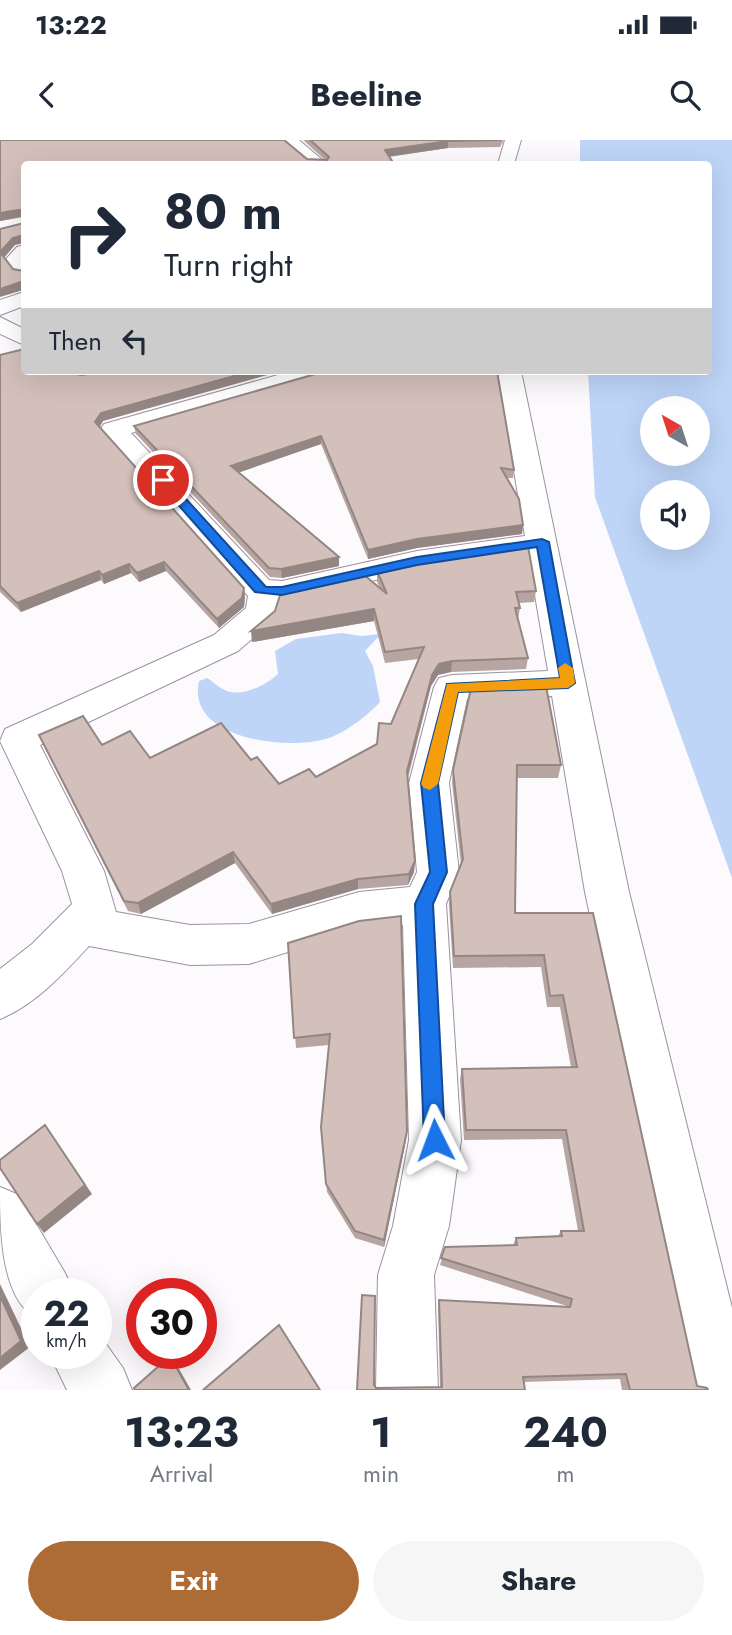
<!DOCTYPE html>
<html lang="en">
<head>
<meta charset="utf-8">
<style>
	:root { --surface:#fff; --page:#f6f6f7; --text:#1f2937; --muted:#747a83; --accent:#ad6b36 }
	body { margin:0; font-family:Jost,sans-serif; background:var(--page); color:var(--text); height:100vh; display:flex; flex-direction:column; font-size:26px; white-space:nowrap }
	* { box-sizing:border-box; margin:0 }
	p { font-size:23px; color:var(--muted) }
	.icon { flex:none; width:38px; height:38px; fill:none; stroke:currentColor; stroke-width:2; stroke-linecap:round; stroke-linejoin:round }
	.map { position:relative; height:1250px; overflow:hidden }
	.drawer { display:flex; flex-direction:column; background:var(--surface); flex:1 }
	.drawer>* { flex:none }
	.guide { position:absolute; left:21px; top:21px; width:691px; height:214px; border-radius:7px; box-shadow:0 7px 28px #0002; background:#fff; color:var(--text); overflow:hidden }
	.needle { width:46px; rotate:321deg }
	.buttons { position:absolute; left:640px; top:256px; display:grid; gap:14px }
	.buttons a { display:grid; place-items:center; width:70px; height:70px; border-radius:50%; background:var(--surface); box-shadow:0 7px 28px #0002; font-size:35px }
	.speed { position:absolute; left:21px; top:1138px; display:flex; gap:14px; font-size:35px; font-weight:700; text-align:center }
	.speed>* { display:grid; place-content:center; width:91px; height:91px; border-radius:50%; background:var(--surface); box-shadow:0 7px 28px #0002; line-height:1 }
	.speed small { font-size:18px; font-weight:400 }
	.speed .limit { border:10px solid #d22; background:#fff; color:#111 }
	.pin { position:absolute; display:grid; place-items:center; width:60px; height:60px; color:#fff; margin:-30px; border:4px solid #fff; border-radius:50%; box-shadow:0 2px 7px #0007 }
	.me { position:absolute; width:77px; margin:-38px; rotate:357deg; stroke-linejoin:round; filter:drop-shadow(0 0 5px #0008) }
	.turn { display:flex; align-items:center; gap:24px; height:147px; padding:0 28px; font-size:32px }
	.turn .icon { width:91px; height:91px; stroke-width:2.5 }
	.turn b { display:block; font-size:49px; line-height:60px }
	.then { display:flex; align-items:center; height:66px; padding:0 28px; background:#0003; gap:14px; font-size:26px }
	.eta { display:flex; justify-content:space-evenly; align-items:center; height:119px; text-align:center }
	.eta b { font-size:42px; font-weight:700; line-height:49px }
	.primary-button { display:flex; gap:14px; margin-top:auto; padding:14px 28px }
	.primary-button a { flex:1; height:80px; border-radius:42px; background:var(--accent); color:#fff; font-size:28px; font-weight:700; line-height:80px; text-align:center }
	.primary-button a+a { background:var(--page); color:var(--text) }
	.status { display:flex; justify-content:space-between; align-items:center; height:49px; padding:0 35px; background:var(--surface); direction:ltr }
	.status svg { height:19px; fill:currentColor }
	header { display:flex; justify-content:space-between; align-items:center; height:91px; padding:0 28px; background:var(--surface); font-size:32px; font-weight:700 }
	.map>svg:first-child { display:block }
	.water { fill:#bed5f8; fill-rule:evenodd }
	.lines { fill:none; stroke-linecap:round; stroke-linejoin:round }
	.minor-casing { stroke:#9b91a0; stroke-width:2 }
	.minor { fill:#fff; fill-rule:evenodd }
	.wall { fill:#b6a5a1 }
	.shaded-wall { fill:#948683 }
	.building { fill:#d4c0bb; stroke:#948683; stroke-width:2; fill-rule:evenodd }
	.route { fill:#1a73e8; stroke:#114b97; stroke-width:2 }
	.slow { fill:#f59e0b }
</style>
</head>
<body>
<div class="status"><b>13:22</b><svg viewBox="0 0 49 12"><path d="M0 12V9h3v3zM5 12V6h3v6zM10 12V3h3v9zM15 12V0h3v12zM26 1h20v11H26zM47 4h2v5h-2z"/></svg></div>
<header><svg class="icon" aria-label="back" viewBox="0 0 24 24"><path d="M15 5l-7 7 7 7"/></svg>Beeline<svg class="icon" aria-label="search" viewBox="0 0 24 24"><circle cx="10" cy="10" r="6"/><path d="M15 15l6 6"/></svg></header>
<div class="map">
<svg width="732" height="1250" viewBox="0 0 732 1250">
	<rect width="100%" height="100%" fill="#fdfafe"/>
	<path class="water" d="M580 0H732V738L595 357 588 231H709V24H580ZM653 268H698V313H653ZM653 352H698V397H653Z
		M342 493 361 496 381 494 365 511 373 526 380 562C367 576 350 589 332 597 294 612 185 601 199 541L207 538C213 541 215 545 221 548 238 560 265 546 278 534L275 511 296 499Z"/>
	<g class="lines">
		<defs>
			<path id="minor" d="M281 0H299L327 24H309Z
				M505 0H521L514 24H498Z
				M24 105V137L17 135 5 120 17 107Z
				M24 152V166L0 175V160Z
				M0 177 24 189V205L0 194Z
				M53 231H110L107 236 84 241 56 236Z
				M292 231H331L328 236 131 293 269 440 282 441 417 411 525 396 497 231H521L629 752 732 1168V1250H691L585 752 552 556 467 559 449 643 459 732 446 764 461 1000 449 1086 434 1135 438 1250H376L378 1135 393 1086 409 1000 403 785 359 790 249 824 190 825 89 806C64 833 35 865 0 879V829L32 804 72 764 62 731 0 601 5 589 214 495 246 468 248 456 100 290 104 284ZM528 414 548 531 452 535 439 538 434 547 409 643 417 732 410 747 359 752 249 784 190 785 116 772 104 731 40 605 238 511 274 480 280 461 417 431Z
				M0 1047 19 1055 65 1133 74 1153H37V1178C0 1160 0 1086 0 1047Z
				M96 1190 123 1228 132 1250H67L49 1213H96Z"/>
		</defs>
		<use href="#minor" class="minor-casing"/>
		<use href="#minor" class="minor"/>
	</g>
	<path class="wall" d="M0 0 325 20 303 0H504L500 7 448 8 389 17 0 81Z
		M0 215 103 281 100 287 244 448 245 457 244 467 219 488 166 431 139 442 131 433 104 444 101 440 21 472 0 452Z
		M326 231 514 330 513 338H507L523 385 522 394 417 408 368 419 321 304 238 332 339 426 282 438 270 437 136 294 134 286Z
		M377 431 536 451 534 462 519 463 520 468 518 479 528 518 526 529 451 532 438 535 431 546 408 638 415 721 414 732 408 745 358 749 272 774 235 723 141 774 128 771 44 606 39 595 102 605 150 618 251 620 279 644 316 637 377 604 391 584 419 519 385 523 374 481 252 502 380 448 377 442Z
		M471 548 561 625 558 638H517L515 773H593L697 1246 708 1250H622L620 1239 524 1242 525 1250H357L374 1245 376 1248 440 1247 438 1166 439 1160 567 1167V1166L440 1125 445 1107 513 1105 516 1098 558 1096 561 1091H578L562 999 464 1000 460 939 462 929 571 927 560 867H547L541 827 453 828 449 764 450 752 461 725 452 643 453 630Z
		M288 803 407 991 406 1000 384 1107 355 1098 327 1052 321 987 329 905 296 908Z"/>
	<path class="shaded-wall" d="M448 1V8L385 17V10Z
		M24 69V76L0 81V73Z
		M24 95V103L15 105 2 120 0 112 13 98Z
		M21 142 23 150 0 157V149Z
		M252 231H282L103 281 97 290 95 282 101 273Z
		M321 296V304L232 335 231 326Z
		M523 385 522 394 417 408 368 419V410L417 399Z
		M339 417V426L282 438 281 429Z
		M164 422 166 431 139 442 137 433Z
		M129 424 131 433 104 444 102 435Z
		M99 431 101 440 21 472 17 463Z
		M244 448 245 457 244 467 219 488 217 479Z
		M374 469V481L252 502 251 491Z
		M452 521 451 532 438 535 431 546 406 642 407 631 432 535 439 524Z
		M233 712 235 723 141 774 138 763Z
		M415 721 414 732 408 745 409 734Z
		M358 739V749L272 774 271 764Z
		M45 985 92 1054 44 1093 37 1084Z
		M407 991 406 1000 384 1107V1100Z
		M0 1144 30 1207 0 1230Z
		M170 1216 175 1222 191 1250H189Z"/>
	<path class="building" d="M0 0H284L307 19 327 20 329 17 310 0H501L448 1 385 10 394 24H24V79V69L0 73Z
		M24 83V146L21 142 0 149V89ZM24 95V131L13 129 0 112 13 98Z
		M24 209V231H58L82 235 102 231H252L101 273 95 282 244 448 242 458 217 479 164 422 137 433 129 424 102 435 99 431 17 463 0 446V215Z
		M326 231H497L514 330 501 328 519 359 523 385 417 399 368 410 321 296 231 326 339 417 281 429 269 428 134 286Z
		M528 406 536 451 516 452 520 468H515L528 518 452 521 439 524 432 535 407 631 415 721 409 734 358 739 271 764 233 712 138 763 124 761 39 595 83 576 102 605 130 591 150 618 221 583 251 620 257 617 279 644 309 629 316 637 377 604 379 583 391 584 424 507 385 512 374 469 251 491 275 471 281 452 363 434 387 454 377 431Z
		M546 546 561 625H517L515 773H593L697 1246 707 1248 708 1250H630L626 1234 523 1237 525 1250H357L362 1155 375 1156 374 1245 376 1248 442 1247 439 1160 570 1167 572 1159 441 1118 445 1107 517 1105 516 1098 562 1096 561 1091H584L566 990H466L462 929 577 927 563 855 550 856 544 815 454 816 450 752 463 719 453 630 471 548Z
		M401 776 407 991 384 1100 355 1091 326 1044 321 987 330 894 294 898 288 803 359 781Z
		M45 985 85 1045 37 1084 0 1028V1020Z
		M0 1156 21 1201 0 1218Z
		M279 1185 320 1250H203Z
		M170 1216 189 1250H135L134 1248Z"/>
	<path class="route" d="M159 338H167L266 447H282L417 417 542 399 549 402 575 543 568 548 458 552 438 643 447 732 433 764 445 1000 442 1008 435 1011 427 1008 424 1000 415 764 430 732 421 643 447 544 560 538 537 407 417 425 282 455 255 452 159 343Z"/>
	<path class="slow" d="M565 523 573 528 575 543 568 548 458 552 438 644 430 650 424 648 421 644 447 544 560 538 558 528Z"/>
</svg>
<div class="buttons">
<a><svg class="needle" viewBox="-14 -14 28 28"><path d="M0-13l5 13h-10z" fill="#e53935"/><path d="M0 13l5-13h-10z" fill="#747a83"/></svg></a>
<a><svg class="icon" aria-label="sound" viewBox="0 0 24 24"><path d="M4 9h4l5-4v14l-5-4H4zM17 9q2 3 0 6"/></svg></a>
</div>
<div class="speed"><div>22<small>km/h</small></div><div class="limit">30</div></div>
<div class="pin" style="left:163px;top:340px;background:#d93025"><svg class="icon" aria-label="arrive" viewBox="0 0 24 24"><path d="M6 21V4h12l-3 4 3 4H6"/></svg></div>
<svg class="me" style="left:435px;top:1000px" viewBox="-20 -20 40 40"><path d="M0-17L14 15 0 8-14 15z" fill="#1a73e8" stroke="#fff" stroke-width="4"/></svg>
<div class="guide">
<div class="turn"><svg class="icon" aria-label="right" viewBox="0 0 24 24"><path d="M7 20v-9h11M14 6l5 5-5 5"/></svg><div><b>80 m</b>Turn right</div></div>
<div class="then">Then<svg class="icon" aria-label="left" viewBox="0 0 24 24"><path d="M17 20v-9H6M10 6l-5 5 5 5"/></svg></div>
</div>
</div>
<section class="drawer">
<div class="eta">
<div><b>13:23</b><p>Arrival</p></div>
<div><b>1</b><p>min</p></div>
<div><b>240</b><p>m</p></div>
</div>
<div class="primary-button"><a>Exit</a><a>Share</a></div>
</section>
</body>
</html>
